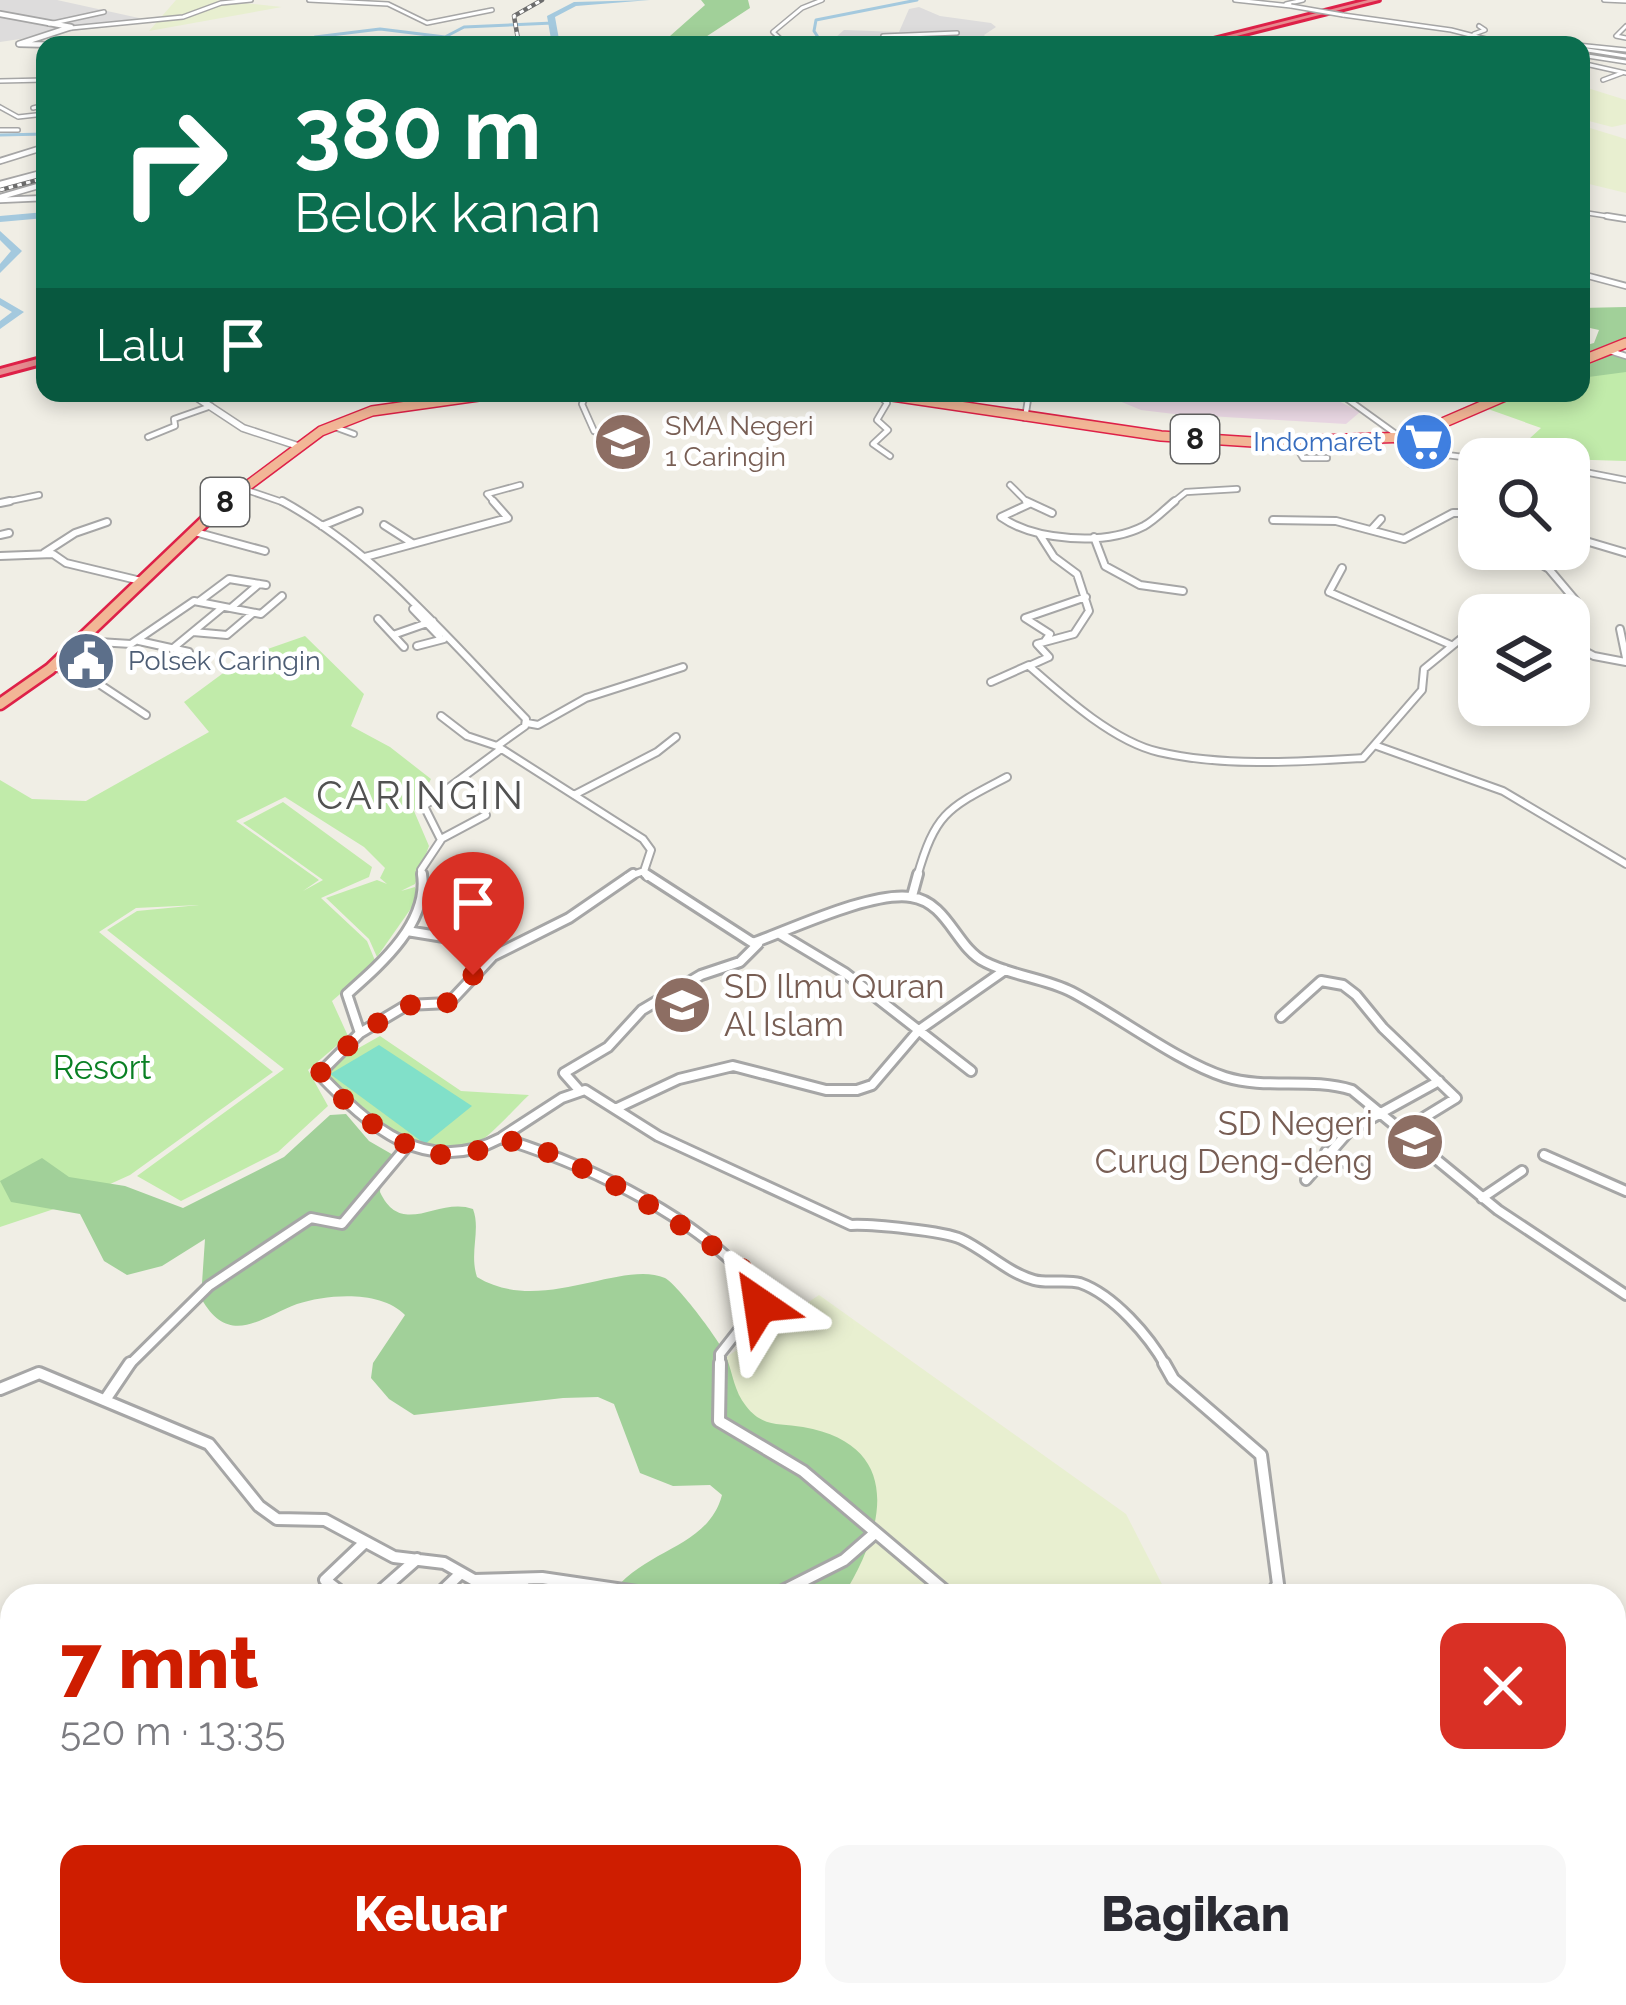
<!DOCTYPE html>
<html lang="id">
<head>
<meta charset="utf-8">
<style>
	:root { --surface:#fff; --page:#f7f7f7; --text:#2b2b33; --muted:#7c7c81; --accent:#ce1d00 }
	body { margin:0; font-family:Raleway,sans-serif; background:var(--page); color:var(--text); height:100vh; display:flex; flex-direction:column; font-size:45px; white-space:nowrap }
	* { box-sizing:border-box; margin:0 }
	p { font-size:39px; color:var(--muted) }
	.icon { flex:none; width:66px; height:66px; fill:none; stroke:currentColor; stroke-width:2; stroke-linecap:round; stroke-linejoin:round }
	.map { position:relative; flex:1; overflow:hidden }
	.panel { position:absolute; left:0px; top:1584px; width:1626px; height:423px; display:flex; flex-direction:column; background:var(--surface); border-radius:36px 36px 0 0; box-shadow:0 6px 18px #0003 }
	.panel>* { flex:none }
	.hud { position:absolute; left:36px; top:36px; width:1554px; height:366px; border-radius:24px; box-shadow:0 6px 18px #0003; background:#0b6e4f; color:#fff; overflow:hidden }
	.buttons { position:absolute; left:1458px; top:438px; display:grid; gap:24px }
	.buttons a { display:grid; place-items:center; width:132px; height:132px; border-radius:24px; background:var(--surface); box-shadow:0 6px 18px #0003; font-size:60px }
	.pin { position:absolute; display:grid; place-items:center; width:102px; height:102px; color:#fff; margin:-123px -51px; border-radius:50% 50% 50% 0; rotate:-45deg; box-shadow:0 0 12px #0007 }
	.pin .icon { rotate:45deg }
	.me { position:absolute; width:132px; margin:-66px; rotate:328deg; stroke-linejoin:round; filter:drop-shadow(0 0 9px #0008) }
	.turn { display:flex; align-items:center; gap:42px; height:252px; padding:0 60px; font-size:54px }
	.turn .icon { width:156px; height:156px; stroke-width:2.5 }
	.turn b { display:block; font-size:84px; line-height:102px }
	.then { display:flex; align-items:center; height:114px; padding:0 60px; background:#0003; gap:24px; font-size:45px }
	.round { display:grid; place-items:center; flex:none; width:126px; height:126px; border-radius:24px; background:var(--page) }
	.headline { display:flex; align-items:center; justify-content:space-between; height:204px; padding:0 60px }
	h1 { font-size:72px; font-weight:800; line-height:90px; color:var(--accent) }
	.cta { display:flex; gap:24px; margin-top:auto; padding:24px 60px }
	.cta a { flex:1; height:138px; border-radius:24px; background:var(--accent); color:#fff; font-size:48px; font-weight:800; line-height:138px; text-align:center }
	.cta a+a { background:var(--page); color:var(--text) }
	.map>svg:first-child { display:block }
	.residential { fill:#dddcdc }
	.industrial { fill:#e9d7e3 }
	.farmland { fill:#e8efd0 }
	.grass { fill:#c1ebaa }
	.forest { fill:#a1d099 }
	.pitch { fill:#81e0c9 }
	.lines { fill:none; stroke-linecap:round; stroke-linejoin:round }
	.stream { stroke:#a4c9de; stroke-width:3 }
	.river { fill:#a4c9de; fill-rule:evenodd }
	.minor-far4-casing { stroke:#a6a6a6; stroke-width:6 }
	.minor-far3-casing { stroke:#a6a6a6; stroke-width:8 }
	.minor-far2-casing { stroke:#a6a6a6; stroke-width:10 }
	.minor-far1-casing { stroke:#a6a6a6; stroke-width:14 }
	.minor-casing { stroke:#a6a6a6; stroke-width:16 }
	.tertiary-far1-casing { stroke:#a6a6a6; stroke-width:8 }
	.tertiary-casing { stroke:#a6a6a6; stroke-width:9 }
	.trunk-far1-casing { stroke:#de2148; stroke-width:12 }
	.trunk-casing { stroke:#de2148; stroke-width:15 }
	.motorway-casing { stroke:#de2148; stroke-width:6 }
	.minor-far4 { stroke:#fff; stroke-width:3 }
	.minor-far3 { stroke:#fff; stroke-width:4.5 }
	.minor-far2 { stroke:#fff; stroke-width:6 }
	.minor-far1 { stroke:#fff; stroke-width:8 }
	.minor { stroke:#fff; stroke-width:10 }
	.tertiary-far1 { stroke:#fff; stroke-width:4.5 }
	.tertiary { stroke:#fff; stroke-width:6 }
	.trunk-far1 { stroke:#f2b696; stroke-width:9 }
	.trunk { stroke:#f2b696; stroke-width:10 }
	.motorway { fill:#e88b90; fill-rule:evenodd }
	.rail-casing { stroke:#6d6d6d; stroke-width:4.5 }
	.rail { stroke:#fff; stroke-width:3; stroke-dasharray:4.5; stroke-linecap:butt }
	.minor-bridge-casing { stroke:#a6a6a6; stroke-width:6; stroke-linecap:butt }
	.minor-bridge { stroke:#fff; stroke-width:3 }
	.route { stroke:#ce1d00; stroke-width:21; stroke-dasharray:0 37.8 }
	.labels { text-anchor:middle; stroke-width:9; stroke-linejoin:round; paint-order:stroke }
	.far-education-label { font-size:27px; fill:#785e54; stroke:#fff; text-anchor:start }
	.far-shop-label { font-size:27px; fill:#366cbe; stroke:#fff; text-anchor:end }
	.far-service-label { font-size:27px; fill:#4e5e75; stroke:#fff; text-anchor:start }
	.shield { fill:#fff; stroke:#626262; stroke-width:3 }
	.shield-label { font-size:30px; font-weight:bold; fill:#1f1f1f }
	.education-label { font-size:33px; fill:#785e54; stroke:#fff; text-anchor:start }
	.park-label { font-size:33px; fill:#0a8024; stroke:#fff }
	.quarter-label { font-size:39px; letter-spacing:3px; fill:#525252; stroke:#fff }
</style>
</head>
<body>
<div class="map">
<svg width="1626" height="2005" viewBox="0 0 1626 2005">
	<rect width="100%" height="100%" fill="#f0eee5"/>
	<path class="residential" d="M0 0H57L148 20 0 42Z
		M919 7 940 16 991 23 996 27 984 35 991 42 1018 45H839L835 38 844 30 899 32 909 9Z"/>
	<path class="industrial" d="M1100 393H1323L1360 412 1346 424 1174 414 1141 410Z"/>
	<path class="farmland" d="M176 0H214L282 7 149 31Z
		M1581 86 1626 100V124L1612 127 1581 119Z
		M1590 128 1626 139V193L1581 182V131Z
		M819 1295 1126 1514 1168 1596H713L777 1534 683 1386Z"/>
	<path class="grass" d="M1610 352 1626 357V461L1559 459 1561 446 1529 439 1541 428 1488 409 1522 393H1581V366Z
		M305 636 364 694 351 726 390 747 431 779 414 811 429 846 415 884 401 891 415 887 419 897 377 957 369 939 326 898 377 880 387 884 380 878 385 868 364 847 285 797 236 821 319 880 303 891 323 880 243 823 283 802 372 867 369 877 321 898 367 941 376 963 332 1001 348 1036 308 1070 328 1106 278 1152 181 1201 137 1176 284 1069 107 930 137 911 199 905 136 908 99 932 273 1072 130 1175 57 1208 0 1227V780L32 799 86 801 209 732 184 702 245 657Z
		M380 1036 461 1091 529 1095C511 1112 494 1133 474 1146 432 1176 356 1100 324 1075L332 1063Z"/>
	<path class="forest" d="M701 0H748L750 8 698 42 670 36 705 5Z
		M1626 307V339L1619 340 1626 345 1610 352 1626 356V372L1581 378V368L1602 359 1581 354 1583 346 1594 343 1599 330 1581 326V308Z
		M346 1114 369 1141 395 1156 381 1179 380 1192C402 1239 438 1196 473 1209 481 1230 469 1253 477 1277 541 1316 621 1259 665 1278 677 1284 721 1342 726 1356 733 1374 734 1391 746 1406 763 1428 780 1423 803 1427 905 1445 885 1529 843 1596H610C643 1548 708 1549 722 1495L710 1485 673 1486 640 1473 614 1404 598 1397 563 1398 414 1415 389 1399 371 1378 373 1363 405 1315C381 1290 328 1294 297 1304 260 1318 229 1348 201 1298L205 1239 162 1266 127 1275 104 1261 80 1214 11 1202 0 1181 42 1158 69 1177 125 1186 183 1208 284 1157 330 1115Z"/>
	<path class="pitch" d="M379 1045 472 1106 425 1144 330 1074Z"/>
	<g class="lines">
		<path class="stream" d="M75 38 103 45
			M333 45 336 41 315 37 380 29 445 37 464 27 553 23
			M823 45 814 31 816 20 917 0
			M0 135 45 134"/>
		<path class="river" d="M650 0 576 6 555 17 560 45H552L547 16 574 2Z
			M45 212V218L0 222V216Z
			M0 231 22 251 0 273V264L11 251 0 240Z
			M0 298 24 312 0 329V321L12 312 0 305Z"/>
		<defs>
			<path id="minor-far4" d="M309 0 388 4 427 23 492 10
				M1235 0 1291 6
				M1604 0 1626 1
				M1286 4 1303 0
				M1343 15 1451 30 1509 45
				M49 24 104 12
				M1626 26 1616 36 1626 38
				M71 28 183 17 221 3 251 0
				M1474 34 1485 30 1479 26
				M883 36 957 33
				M1339 40 1354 45
				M1453 40 1473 45
				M787 45 773 32 802 8 822 0
				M1577 45 1626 50
				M1581 49 1626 56
				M1581 55 1626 62
				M1581 63 1626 73
				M1603 80 1622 73
				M0 81 45 80
				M0 107 18 117 45 114
				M33 108 45 105
				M0 130H18
				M0 187 45 175
				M1581 212 1626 219"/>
			<path id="minor-far3" d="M1607 216 1626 219
				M1581 274 1626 286
				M1610 351 1626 356
				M587 393 582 404 594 431
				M1339 393 1400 437
				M879 395 887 403 877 420 888 430 873 444 890 456
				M1025 418 1029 393
				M332 426 354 434
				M148 437 175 426 174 419 211 406
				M1393 439 1439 454 1479 459
				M1293 441 1303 458H1327
				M1410 464 1421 450
				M1569 469 1626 480
				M1010 485 1029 504
				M241 488 288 504
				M0 503 39 495
				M496 504 487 494 520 485
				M1171 504 1186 492 1237 489
				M1472 504 1469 496 1479 477"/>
			<path id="minor-far2" d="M282 501C379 554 450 641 526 719L525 726 497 746 643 839 651 850 644 871 647 877
				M1026 501 1052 513
				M1471 501 1479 523
				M0 503 10 501
				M1029 504 1001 517C1035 541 1105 546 1144 526 1155 520 1165 509 1175 501
				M1273 520 1336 521 1404 539 1453 513H1478
				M384 525 412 543
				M322 526 359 511
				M1372 529 1381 519
				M195 532 265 551
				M0 535 9 533
				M1040 535 1054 557 1077 574 1089 611 1074 634 1037 644 1049 657 1029 666C1063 696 1114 742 1159 752 1225 767 1297 762 1363 758L1422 690 1424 669 1479 624
				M1569 536 1626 553
				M1094 537 1105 566 1140 585 1183 591
				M44 553 75 533 107 522
				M0 556 53 554 66 563 141 581
				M365 557 508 518 493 501
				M1342 568 1329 592 1451 645
				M201 600 229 579 266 585
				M232 607 259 584
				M413 609 439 636
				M1512 615 1576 601 1549 569 1516 549
				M378 619 404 647
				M1620 629 1626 658
				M193 632 227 635 253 613
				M393 635 433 621
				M82 641 131 644 194 601 261 614 282 596
				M139 641 189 652
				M1045 641 1050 634 1025 618 1086 597
				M1569 643 1594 656 1626 662
				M417 646 444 639
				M172 649 223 607
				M52 667 84 674 146 715
				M991 682 1029 665
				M441 716 467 736 497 746
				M527 723 538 725 586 698 683 667
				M1377 746 1503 791 1626 864
				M574 795 657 752 676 737
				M441 839 486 815
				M422 877 421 870 441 840 424 806 501 749
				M627 877 644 871
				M917 877C936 811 948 808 1007 777"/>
			<path id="minor-far1" d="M422 874C429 923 381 964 347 994L360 1033 319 1074C370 1127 426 1178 501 1138 589 1165 710 1222 764 1298L720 1354V1366
				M646 874 753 943C792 929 872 891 911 897 948 902 956 948 985 962 1012 976 1045 978 1072 992 1118 1016 1178 1062 1225 1077 1267 1090 1310 1077 1352 1090L1498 1210 1626 1295
				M912 896 918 874
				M407 931 450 938
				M780 934 845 973 971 1071
				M1281 1017 1321 981 1343 985 1356 995 1383 1028 1456 1098 1402 1131
				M360 1033 407 1005 449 1003 493 956 569 918 633 874
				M579 1090 564 1073 608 1047 642 1010 701 975 740 962 758 944
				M615 1109 679 1079 733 1066 826 1090H857L872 1085 919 1030 1005 970
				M502 1137 562 1098 585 1090 658 1136 851 1225C871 1224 944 1231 961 1239 985 1250 1008 1273 1034 1280 1048 1284 1065 1279 1080 1283 1114 1295 1149 1336 1166 1366
				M1326 1152 1364 1172
				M1544 1155 1626 1191
				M1306 1180 1350 1130 1439 1081
				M1482 1198 1522 1171
				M128 1366 209 1286 311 1218 342 1224 409 1144"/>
			<path id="minor" d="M720 1363 719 1421 803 1471 951 1596
				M1164 1363 1173 1379 1261 1455 1278 1584 1270 1596
				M0 1389 39 1373 209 1444 259 1506 277 1519 325 1520 394 1557 444 1563 474 1580 542 1578 664 1596
				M105 1400 130 1363
				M346 1596 325 1580 365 1542
				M375 1596 417 1559
				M437 1596 461 1573
				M508 1596 524 1581
				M773 1596 844 1560 875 1533
				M1040 1995 1045 2005
				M1559 1995 1562 2005"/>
			<path id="tertiary-far1" d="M0 14 71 27 19 44 58 45
				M0 161 45 147
				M0 184 45 172
				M0 197 45 184
				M0 200 45 198"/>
			<path id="tertiary" d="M190 393 243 428 298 446"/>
			<path id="trunk-far1" d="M1581 361 1626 343
				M872 393 1161 436 1253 442 1410 437 1512 393
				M223 504 321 431 372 411 500 393"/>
			<path id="trunk" d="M0 704 50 669 226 501"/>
			<path id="motorway" d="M1368 0H1379L1201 45H1190Z
				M45 357V363L0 375V369Z"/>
		</defs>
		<use href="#minor-far4" class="minor-far4-casing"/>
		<use href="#minor-far3" class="minor-far3-casing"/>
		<use href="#minor-far2" class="minor-far2-casing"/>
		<use href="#minor-far1" class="minor-far1-casing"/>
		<use href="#minor" class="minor-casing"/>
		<use href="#tertiary-far1" class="tertiary-far1-casing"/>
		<use href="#tertiary" class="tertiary-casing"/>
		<use href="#trunk-far1" class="trunk-far1-casing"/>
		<use href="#trunk" class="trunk-casing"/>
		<use href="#motorway" class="motorway-casing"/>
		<use href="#minor-far4" class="minor-far4"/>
		<use href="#minor-far3" class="minor-far3"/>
		<use href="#minor-far2" class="minor-far2"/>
		<use href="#minor-far1" class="minor-far1"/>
		<use href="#minor" class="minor"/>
		<use href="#tertiary-far1" class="tertiary-far1"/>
		<use href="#tertiary" class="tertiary"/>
		<use href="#trunk-far1" class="trunk-far1"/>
		<use href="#trunk" class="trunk"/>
		<use href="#motorway" class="motorway"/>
		<defs>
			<path id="rail" d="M519 45 514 16 542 0
				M0 190 45 178"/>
		</defs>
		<use href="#rail" class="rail-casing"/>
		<use href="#rail" class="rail"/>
		<defs>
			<path id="minor-bridge" d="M1291 6 1343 15"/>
		</defs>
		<use href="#minor-bridge" class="minor-bridge-casing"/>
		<use href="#minor-bridge" class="minor-bridge"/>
	</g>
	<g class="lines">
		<path class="route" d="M473 975 445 1005H407L360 1034 319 1074C363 1123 437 1186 501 1138L556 1155 634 1195 734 1260 764 1292 760 1305"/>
	</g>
	<defs>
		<symbol id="school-disc" viewBox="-11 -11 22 22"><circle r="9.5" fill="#8d6e63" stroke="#fff"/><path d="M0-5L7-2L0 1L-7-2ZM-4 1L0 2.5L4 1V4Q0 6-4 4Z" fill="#fff"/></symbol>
		<symbol id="supermarket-disc" viewBox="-11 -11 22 22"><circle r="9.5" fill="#3f7fe0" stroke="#fff"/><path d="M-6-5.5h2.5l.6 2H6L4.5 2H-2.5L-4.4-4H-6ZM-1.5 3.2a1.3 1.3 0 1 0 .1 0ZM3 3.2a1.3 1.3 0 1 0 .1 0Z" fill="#fff"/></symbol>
		<symbol id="civic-disc" viewBox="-11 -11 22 22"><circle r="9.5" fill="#5c6f8a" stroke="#fff"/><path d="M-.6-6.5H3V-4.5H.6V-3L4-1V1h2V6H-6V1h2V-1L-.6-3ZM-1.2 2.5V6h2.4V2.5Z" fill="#fff"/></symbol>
	</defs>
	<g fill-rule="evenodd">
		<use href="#school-disc" x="590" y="409" width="66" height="66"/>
		<use href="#supermarket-disc" x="1391" y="409" width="66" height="66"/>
		<use href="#civic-disc" x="53" y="628" width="66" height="66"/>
		<use href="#school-disc" x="649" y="972" width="66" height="66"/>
		<use href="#school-disc" x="1382" y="1109" width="66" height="66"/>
	</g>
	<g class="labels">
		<g class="far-education-label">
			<text x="665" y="435">SMA Negeri<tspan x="665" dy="31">1 Caringin</tspan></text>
		</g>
		<g class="far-shop-label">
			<text x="1382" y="451">Indomaret</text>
		</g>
		<g class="far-service-label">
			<text x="128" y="670">Polsek Caringin</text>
		</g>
		<g class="shield">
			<rect x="1171" y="415" width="48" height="48" rx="9"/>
			<rect x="201" y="478" width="48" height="48" rx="9"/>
		</g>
		<g class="shield-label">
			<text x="1195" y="449">8</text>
			<text x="225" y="512">8</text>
		</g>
		<g class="education-label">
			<text x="724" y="998">SD Ilmu Quran<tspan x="724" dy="38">Al Islam</tspan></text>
			<text x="1373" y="1135" text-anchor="end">SD Negeri<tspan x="1373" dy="38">Curug Deng-deng</tspan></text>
		</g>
		<g class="park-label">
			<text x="102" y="1079">Resort</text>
		</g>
		<g class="quarter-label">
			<text x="421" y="809">CARINGIN</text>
		</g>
	</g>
</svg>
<div class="buttons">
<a><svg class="icon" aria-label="search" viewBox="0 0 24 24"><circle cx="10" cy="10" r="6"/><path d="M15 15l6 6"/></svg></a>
<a><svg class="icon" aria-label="layers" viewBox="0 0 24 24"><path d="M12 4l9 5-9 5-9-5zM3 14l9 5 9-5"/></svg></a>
</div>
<div class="pin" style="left:473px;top:975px;background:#d93025"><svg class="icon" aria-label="arrive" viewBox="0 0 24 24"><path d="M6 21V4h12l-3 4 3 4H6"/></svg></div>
<svg class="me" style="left:760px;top:1305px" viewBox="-20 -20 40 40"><path d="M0-17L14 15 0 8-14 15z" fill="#ce1d00" stroke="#fff" stroke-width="4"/></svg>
<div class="hud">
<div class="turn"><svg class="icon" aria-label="right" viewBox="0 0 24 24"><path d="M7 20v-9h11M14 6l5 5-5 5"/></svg><div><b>380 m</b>Belok kanan</div></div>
<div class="then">Lalu<svg class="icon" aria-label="arrive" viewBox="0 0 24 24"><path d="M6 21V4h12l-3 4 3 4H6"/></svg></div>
</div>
<section class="panel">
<div class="headline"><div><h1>7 mnt</h1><p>520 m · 13:35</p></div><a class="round" style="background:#d93025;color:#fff"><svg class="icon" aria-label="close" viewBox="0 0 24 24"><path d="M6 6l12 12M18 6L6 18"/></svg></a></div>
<div class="cta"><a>Keluar</a><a>Bagikan</a></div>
</section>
</div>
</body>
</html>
